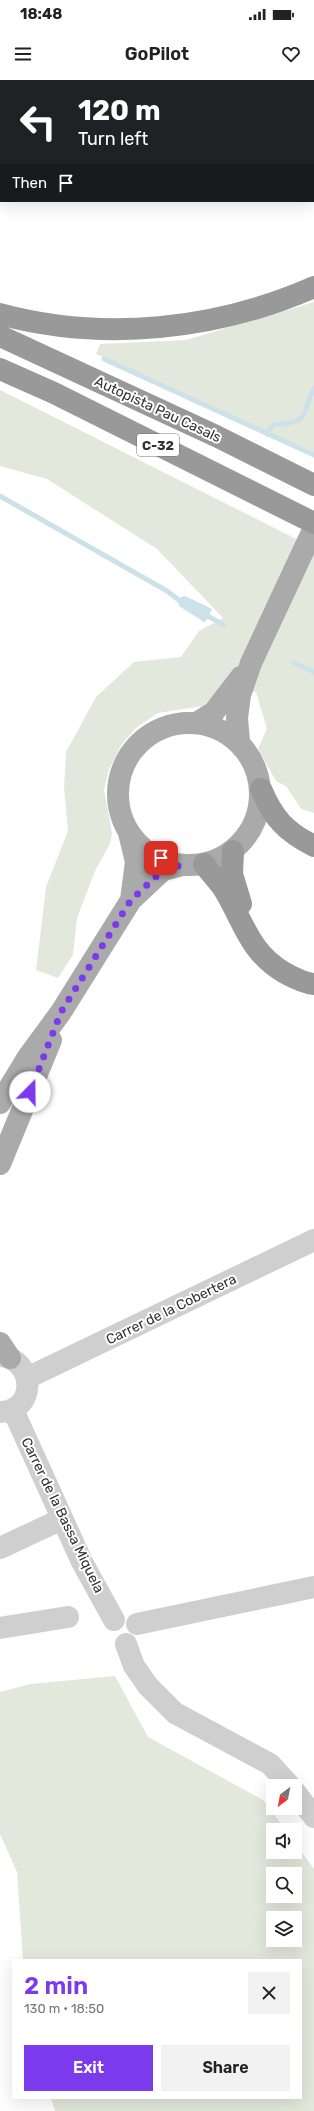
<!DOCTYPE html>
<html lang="en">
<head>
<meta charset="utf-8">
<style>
	:root { --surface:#fff; --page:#f2f2f2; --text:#222; --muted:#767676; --accent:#7c3aed }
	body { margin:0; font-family:Rubik,sans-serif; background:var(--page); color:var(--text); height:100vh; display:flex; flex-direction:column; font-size:15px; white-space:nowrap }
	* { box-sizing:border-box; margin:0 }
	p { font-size:13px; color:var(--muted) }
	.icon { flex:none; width:22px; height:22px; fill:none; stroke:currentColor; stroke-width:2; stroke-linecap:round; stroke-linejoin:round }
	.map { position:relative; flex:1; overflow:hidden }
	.side { position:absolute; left:12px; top:1879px; width:290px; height:140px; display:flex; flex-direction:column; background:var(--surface); border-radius:0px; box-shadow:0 4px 16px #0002 }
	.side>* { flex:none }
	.top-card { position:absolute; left:0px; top:0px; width:314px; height:122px; box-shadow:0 4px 16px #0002; background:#202124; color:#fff; overflow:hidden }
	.needle { width:26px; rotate:212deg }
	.buttons { position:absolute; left:266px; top:1699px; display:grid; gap:8px }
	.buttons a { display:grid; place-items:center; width:36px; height:36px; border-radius:0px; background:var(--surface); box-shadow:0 4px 16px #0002; font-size:20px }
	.pin { position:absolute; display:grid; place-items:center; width:34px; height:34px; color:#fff; margin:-17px; border-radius:8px; box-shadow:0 2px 6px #0006 }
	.me { position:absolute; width:44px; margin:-22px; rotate:22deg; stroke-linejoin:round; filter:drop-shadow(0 0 3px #0008) }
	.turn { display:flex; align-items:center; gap:14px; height:84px; padding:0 12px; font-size:18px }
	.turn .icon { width:52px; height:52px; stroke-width:2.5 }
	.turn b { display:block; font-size:28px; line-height:34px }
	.then { display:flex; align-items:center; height:38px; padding:0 12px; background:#0003; gap:8px; font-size:15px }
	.round { display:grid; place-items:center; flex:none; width:42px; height:42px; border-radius:0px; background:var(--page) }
	.head { display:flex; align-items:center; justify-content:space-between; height:68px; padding:0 12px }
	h1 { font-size:24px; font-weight:600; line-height:30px; color:var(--accent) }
	.cta { display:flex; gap:8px; margin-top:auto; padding:8px 12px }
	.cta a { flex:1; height:46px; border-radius:0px; background:var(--accent); color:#fff; font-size:16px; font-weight:600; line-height:46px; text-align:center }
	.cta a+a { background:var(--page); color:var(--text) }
	.status { display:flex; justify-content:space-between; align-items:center; height:28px; padding:0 20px; background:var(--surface); direction:ltr }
	.status svg { height:11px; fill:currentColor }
	header { display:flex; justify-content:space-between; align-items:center; height:52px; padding:0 12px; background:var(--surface); font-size:18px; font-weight:600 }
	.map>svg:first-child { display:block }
	.green { fill:#e3e8dc; fill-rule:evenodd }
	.water { fill:#cde1e8 }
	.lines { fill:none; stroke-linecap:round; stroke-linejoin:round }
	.stream { stroke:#cde1e8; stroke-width:5 }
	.minor { stroke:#cfcfcf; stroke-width:22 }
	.major { stroke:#aaa; stroke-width:22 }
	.highway { stroke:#999; stroke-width:22 }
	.route { stroke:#7c3aed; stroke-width:7; stroke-dasharray:0 12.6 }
	.labels { text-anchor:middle; stroke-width:4; stroke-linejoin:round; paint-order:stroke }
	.shield { fill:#fff; stroke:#707070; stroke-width:1 }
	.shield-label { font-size:13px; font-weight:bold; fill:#323232 }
	.street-label { font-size:14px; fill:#323232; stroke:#fff }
</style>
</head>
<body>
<div class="status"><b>18:48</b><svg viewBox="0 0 49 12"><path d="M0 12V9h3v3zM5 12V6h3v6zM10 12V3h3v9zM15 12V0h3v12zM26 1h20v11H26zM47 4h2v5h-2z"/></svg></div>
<header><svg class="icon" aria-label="menu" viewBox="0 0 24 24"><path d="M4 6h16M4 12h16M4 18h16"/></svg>GoPilot<svg class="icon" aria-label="heart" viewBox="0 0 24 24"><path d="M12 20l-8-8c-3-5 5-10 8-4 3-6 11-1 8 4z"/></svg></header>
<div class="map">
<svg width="314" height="2031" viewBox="0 0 314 2031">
	<rect width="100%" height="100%" fill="#fff"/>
	<path class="green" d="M314 222V376L187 315 96 274 100 264 186 260Z
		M0 310 314 468V733L301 729 286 706 276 701 258 669 267 649 256 612 221 610 203 626 158 633 136 648 122 664 109 689 104 710 112 753 110 764 95 791 77 838 73 875 58 898 36 890 46 807 68 751 64 707 66 672 96 617 134 582 181 577 199 551 223 538 157 469 47 399 0 386Z
		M115 1596 148 1657 263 1720 286 1750H273V1772H295V1763L314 1789V2031H55L51 2018H301V1880H23L17 1792 0 1754V1612L30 1604ZM273 1794H295V1816H273ZM273 1838H295V1860H273Z"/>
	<path class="water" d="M185 516 212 529 206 541 204 542 179 526V522L181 517Z"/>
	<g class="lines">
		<path class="stream" d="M104 279 314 375
			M267 354 273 345C312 342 300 336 314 308
			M0 416 167 511 184 524
			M204 534 224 545
			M294 583 314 592"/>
		<path class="minor" d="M0 1276C37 1280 36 1332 0 1332
			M27 1298 314 1160
			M13 1330 82 1482 114 1540
			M0 1468 62 1439
			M137 1544 314 1507
			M0 1548 68 1537
			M126 1564 134 1586 148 1606 175 1633 270 1684 290 1706
			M295 1712 314 1737"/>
		<path class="major" d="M198 642 214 632 241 597
			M118 714a71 71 0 1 1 142 0a71 71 0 1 1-142 0Z
			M239 662 237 638 240 615 251 583 314 448
			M129 753 136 782 131 820
			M0 1023 28 977 61 932 131 820 163 790 182 785
			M0 1084 51 960
			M0 1263 10 1278"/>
		<path class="highway" d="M0 234C104 262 216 250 314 207
			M0 256 216 356 314 405
			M0 289 54 313 314 443
			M261 709C273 738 286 752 314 766
			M233 771 232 794 241 824
			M204 784C210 793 219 801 225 811 244 843 250 873 285 893 294 898 304 903 314 904"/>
	</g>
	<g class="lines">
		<path class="route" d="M30 1012 61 932 131 820 163 790 182 785 161 778"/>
	</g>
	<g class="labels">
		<rect class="shield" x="137" y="354" width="42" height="22" rx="3"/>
		<g class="shield-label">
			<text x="158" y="370">C-32</text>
		</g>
		<g class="street-label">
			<text transform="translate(158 329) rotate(25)" y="5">Autopista Pau Casals</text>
			<text transform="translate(171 1229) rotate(-26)" y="5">Carrer de la Cobertera</text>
			<text transform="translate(63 1435) rotate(64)" y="5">Carrer de la Bassa Miquela</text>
		</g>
	</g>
</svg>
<div class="buttons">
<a><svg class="needle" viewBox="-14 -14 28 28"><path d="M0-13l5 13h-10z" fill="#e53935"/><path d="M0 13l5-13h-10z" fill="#767676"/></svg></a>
<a><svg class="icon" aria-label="sound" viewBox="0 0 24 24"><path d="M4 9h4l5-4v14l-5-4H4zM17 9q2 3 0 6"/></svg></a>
<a><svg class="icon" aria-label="search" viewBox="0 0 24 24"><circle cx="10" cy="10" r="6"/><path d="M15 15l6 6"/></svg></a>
<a><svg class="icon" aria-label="layers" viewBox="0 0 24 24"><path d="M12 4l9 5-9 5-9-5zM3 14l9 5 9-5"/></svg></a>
</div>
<div class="pin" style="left:161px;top:778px;background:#d93025"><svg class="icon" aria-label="arrive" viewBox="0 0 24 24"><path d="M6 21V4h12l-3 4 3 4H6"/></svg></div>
<svg class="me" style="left:30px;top:1012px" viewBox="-20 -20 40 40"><circle r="19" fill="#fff"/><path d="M0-13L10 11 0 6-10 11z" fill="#7c3aed"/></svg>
<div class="top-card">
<div class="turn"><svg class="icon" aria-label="left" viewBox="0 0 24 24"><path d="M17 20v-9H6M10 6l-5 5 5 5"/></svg><div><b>120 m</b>Turn left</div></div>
<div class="then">Then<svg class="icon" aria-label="arrive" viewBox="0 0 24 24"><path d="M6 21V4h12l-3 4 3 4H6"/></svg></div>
</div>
<section class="side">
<div class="head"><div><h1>2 min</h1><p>130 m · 18:50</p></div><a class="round"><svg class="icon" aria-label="close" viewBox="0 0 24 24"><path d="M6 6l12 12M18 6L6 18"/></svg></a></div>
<div class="cta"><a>Exit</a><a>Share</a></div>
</section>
</div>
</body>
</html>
